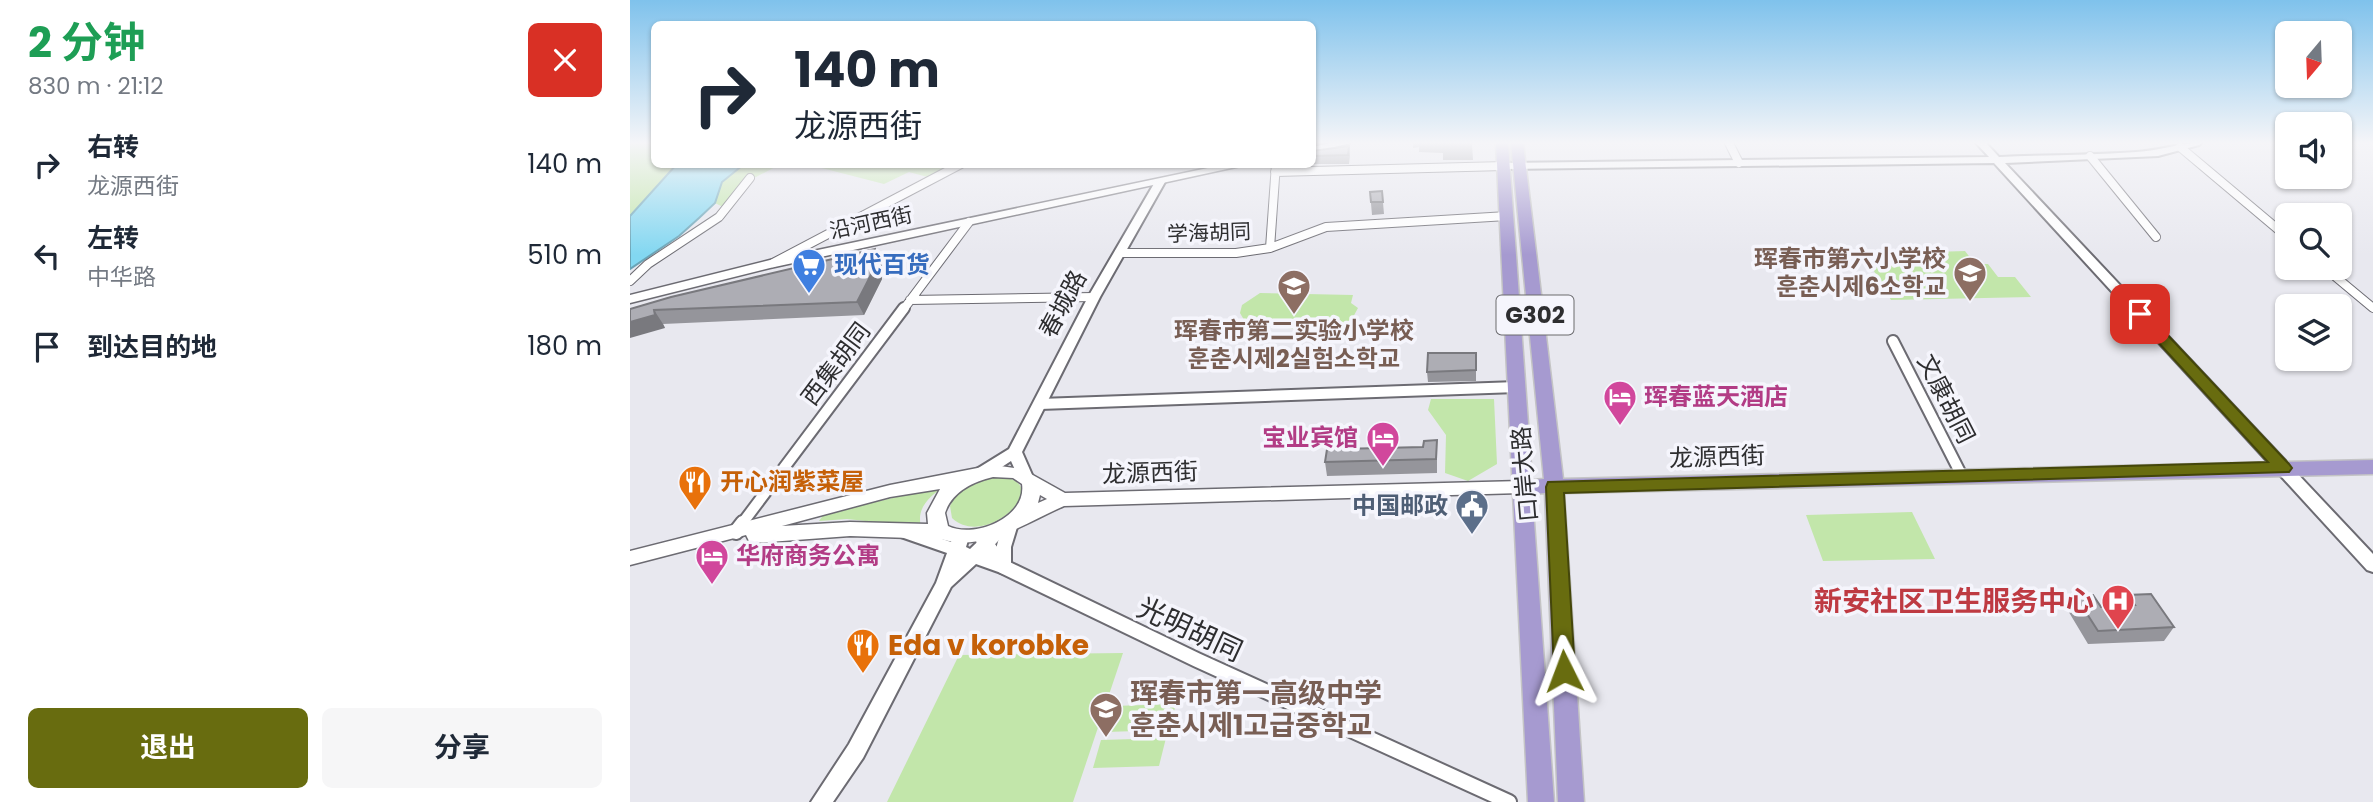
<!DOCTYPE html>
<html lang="zh">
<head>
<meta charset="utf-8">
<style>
	:root { --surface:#fff; --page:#f6f6f7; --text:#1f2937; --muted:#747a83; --accent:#686c0f }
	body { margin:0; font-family:Poppins,"Noto Sans SC","Noto Sans KR",sans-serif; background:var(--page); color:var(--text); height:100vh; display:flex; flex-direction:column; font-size:26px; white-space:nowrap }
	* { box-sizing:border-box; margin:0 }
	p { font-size:23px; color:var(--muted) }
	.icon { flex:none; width:38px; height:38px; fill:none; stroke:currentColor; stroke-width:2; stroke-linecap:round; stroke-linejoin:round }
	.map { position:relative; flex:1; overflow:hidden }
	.details { display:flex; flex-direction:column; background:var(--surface); width:630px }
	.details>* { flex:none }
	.guide { position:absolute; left:21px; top:21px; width:665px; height:147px; border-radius:10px; box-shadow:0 2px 5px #0004; background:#fff; color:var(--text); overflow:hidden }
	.needle { width:46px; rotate:199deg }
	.tools { position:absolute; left:1645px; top:21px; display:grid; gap:14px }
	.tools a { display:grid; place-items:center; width:77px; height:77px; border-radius:10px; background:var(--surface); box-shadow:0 2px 5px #0004; font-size:35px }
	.pin { position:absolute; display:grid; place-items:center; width:60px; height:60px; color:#fff; margin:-30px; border-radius:14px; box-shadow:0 4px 10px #0006 }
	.me { position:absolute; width:77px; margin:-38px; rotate:357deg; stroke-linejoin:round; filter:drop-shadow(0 0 5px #0008) }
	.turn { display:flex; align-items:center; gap:24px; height:147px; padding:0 28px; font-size:32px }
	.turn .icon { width:91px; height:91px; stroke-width:2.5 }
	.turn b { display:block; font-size:49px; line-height:60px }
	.round { display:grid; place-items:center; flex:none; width:74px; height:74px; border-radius:10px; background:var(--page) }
	.overview { display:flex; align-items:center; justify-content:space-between; height:119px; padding:0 28px }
	h1 { font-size:42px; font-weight:700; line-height:52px; color:#1e9e55 }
	.cta { display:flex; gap:14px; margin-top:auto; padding:14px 28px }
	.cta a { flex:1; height:80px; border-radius:10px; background:var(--accent); color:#fff; font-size:28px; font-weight:700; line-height:80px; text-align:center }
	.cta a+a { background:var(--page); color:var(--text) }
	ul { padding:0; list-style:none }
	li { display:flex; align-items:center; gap:21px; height:91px; padding:0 28px }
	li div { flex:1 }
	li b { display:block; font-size:26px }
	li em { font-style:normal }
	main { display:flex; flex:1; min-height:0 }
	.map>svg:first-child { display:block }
	.green { fill:#c2e6aa }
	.water { fill:#82d7f1; stroke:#69a4b7; stroke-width:2 }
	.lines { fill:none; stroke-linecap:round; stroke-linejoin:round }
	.minor-far2-casing { stroke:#6c6b72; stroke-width:10 }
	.minor-far1-casing { stroke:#6c6b72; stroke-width:14 }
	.minor-casing { stroke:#6c6b72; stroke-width:18 }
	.tertiary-casing { stroke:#6c6b72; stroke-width:4 }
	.secondary-casing { stroke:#6c6b72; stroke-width:3 }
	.trunk-casing { stroke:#c4c4c5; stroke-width:3 }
	.minor-far2 { stroke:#fff; stroke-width:8 }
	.minor-far1 { stroke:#fff; stroke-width:10 }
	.minor { stroke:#fff; stroke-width:14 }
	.tertiary { fill:#fff; fill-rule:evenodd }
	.secondary { fill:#fff; fill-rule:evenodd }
	.trunk { fill:#a69ad0; fill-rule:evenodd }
	.wall { fill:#95959b }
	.shaded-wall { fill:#79797e }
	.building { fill:#adadb4; stroke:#79797e; stroke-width:2 }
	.route { fill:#686c0f; stroke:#44460a; stroke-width:2 }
	.labels { text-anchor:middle; stroke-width:7; stroke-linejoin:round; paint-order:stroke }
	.far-street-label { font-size:21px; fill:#2e2e30; stroke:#f5f5fc }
	.shield { fill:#f5f5fc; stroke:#6a6a6d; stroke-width:2 }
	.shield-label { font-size:23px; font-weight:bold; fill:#2e2e30 }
	.education-label { font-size:24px; font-weight:bold; fill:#785e54; stroke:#f5f5fc; text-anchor:end }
	.shop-label { font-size:24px; font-weight:bold; fill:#366cbe; stroke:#f5f5fc; text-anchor:start }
	.street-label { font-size:24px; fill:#2e2e30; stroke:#f5f5fc }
	.hotel-label { font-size:24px; font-weight:bold; fill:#b23c85; stroke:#f5f5fc; text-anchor:start }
	.food-label { font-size:24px; font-weight:bold; fill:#c56008; stroke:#f5f5fc; text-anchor:start }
	.service-label { font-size:24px; font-weight:bold; fill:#4e5e75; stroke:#f5f5fc; text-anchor:end }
	.near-health-label { font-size:28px; font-weight:bold; fill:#be3a42; stroke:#f5f5fc; text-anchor:end }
	.near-street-label { font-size:28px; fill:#2e2e30; stroke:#f5f5fc }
	.near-food-label { font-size:28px; font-weight:bold; fill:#c56008; stroke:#f5f5fc; text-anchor:start }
	.near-education-label { font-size:28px; font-weight:bold; fill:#785e54; stroke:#f5f5fc; text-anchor:start }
</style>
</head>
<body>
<main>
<section class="details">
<div class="overview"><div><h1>2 分钟</h1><p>830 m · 21:12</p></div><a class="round" style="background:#d93025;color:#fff"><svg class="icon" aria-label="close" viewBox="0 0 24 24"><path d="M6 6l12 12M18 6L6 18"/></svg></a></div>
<ul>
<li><svg class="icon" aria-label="right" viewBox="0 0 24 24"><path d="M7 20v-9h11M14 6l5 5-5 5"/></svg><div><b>右转</b><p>龙源西街</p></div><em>140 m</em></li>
<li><svg class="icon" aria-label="left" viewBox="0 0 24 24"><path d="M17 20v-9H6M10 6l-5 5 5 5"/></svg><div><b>左转</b><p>中华路</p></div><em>510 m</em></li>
<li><svg class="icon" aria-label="arrive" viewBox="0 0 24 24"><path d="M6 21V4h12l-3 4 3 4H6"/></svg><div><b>到达目的地</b></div><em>180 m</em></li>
</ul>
<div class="cta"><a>退出</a><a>分享</a></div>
</section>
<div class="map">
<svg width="1743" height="802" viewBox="0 0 1743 802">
	<rect width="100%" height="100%" fill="#e8e8ef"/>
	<path class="green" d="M0 143H24V164L46 165 0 216Z
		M113 165H149L107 187 93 207 85 203 92 182Z
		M180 165H327L301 178 279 172 254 184Z
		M1335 251 1345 264H1358L1368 277H1385L1401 297 1261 300 1241 266H1257L1249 252H1281L1291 265H1311L1303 252Z
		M630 293 723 295 721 303 728 308 722 319 698 331 617 325 610 313 612 305Z
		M801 399H864L867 464 838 481 815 473 816 435 798 410Z
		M369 477C428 480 357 551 322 518L320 506C329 487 349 478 369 477Z
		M314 486C300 497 286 507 291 527L217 519 189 521 194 514Z
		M1282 512 1305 559 1193 561 1176 515Z
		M493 653 443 802H257L329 655Z
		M546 704 539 730 475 732 483 706Z
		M536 738 529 766 463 768 471 740Z"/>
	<path class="water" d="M46 165H113L92 182 85 203 69 218 49 236 0 269V216Z"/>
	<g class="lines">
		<defs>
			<path id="minor-far2" d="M1099 143 1109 163
				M1550 147 1657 237
				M1460 156 1526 237
				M645 172 874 166
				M640 248 646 164
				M489 253H606L640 248 696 227 877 216
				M143 263 331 164
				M1695 268 1743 308
				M0 281 18 264 89 217 120 178
				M280 300 464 297
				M273 310 339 222"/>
			<path id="minor-far1" d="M1263 341 1332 476
				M410 404 887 387
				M111 525 274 308
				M380 525 381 522"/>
			<path id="minor" d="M106 532 113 523
				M353 540 374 567 567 660 879 802
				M374 567V546L381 523"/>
			<path id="tertiary" d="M1346 143H1356L1369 157C1415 155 1461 155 1506 152 1528 151 1549 143 1571 143L1569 145 1528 156 1375 163 1743 554V572L1737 570 1364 163 874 169 869 166 874 163 1359 157Z
				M530 179 535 182 470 297 392 452 403 477 400 481H390L381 461 355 478H345L342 474 345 470 379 449 458 297 525 182Z
				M373 521 379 523 381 527 356 554 380 562 382 567 380 572 374 574 346 564 321 587 233 758 203 802H181L219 744 306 583 317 553 271 537 269 533 271 529 277 527 321 542 325 533 331 531 337 533 339 537 336 547 340 549 367 523Z"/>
			<path id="secondary" d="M701 143H720L682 153V147Z
				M597 164H620L140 268 0 303V295L140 260Z
				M363 465 392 469 435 493 891 481 897 483 900 487 897 491 891 493 434 506C397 522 353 553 311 539L220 536 125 543 119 541 116 535 0 565V551L260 485ZM363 477 383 478 392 484C397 517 345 539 318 526L315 513C322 492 342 482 363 477ZM310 489 297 513 298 524 220 522 152 526 260 497ZM410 495 417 499 408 503Z"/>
			<path id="trunk" d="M866 143H878L902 480 914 479 881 143H893L933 479 1743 460V474L934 493 954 802H928L915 493 902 494 924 802H898Z"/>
		</defs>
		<use href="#minor-far2" class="minor-far2-casing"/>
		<use href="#minor-far1" class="minor-far1-casing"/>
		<use href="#minor" class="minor-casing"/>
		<use href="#tertiary" class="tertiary-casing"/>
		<use href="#secondary" class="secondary-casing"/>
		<use href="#trunk" class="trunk-casing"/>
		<use href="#minor-far2" class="minor-far2"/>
		<use href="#minor-far1" class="minor-far1"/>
		<use href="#minor" class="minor"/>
		<use href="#tertiary" class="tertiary"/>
		<use href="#secondary" class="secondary"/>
		<use href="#trunk" class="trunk"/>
	</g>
	<path class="wall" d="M783 143H842L843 160H813V153L789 152V147L783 148Z
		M719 146 720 155 719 164H682V151Z
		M752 191 754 214 742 215 740 192Z
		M245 249 252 262V279L234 315 33 324 35 328 0 309Z
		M846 353V381L798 382 797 372Z
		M710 443 711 449 807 454V473L697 476 695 462Z
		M1445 595 1471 607 1490 606 1498 595 1544 627 1534 641 1458 644 1437 609Z"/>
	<path class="shaded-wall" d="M682 143H698L682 146Z
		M245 249 252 262V279L234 315 227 302Z
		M24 310 33 324 35 328 0 338V322Z"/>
	<path class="building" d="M719 146 718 155 682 156V151Z
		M752 191 753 202H741L740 192Z
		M245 249V267L227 302 24 310 25 315 0 322V309L41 297Z
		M798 353H846V370L797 372Z
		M807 440 806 459 695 462 698 443H710L709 449 793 447 794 441Z
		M1521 594 1544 627 1468 631 1445 595H1463L1471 607 1505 605 1498 595Z"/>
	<linearGradient id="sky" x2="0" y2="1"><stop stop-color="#7fc2ec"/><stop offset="0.56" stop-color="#f5f5f8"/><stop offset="1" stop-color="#f5f5f8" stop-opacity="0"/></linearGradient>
	<rect width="1743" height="255" fill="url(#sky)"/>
	<path class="route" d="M1510 310 1515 311 1659 464 1662 468 1659 472 934 493 945 671 942 677 934 680 927 677 924 671 916 487 918 482 1638 462 1505 317V311Z"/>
	<defs>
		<symbol id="supermarket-pin" viewBox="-11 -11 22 30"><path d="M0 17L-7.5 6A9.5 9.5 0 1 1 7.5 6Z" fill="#3f7fe0" stroke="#f5f5fc"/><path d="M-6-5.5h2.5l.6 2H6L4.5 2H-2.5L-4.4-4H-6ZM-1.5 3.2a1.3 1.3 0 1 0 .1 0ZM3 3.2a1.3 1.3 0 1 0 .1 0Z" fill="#fff"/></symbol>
		<symbol id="school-pin" viewBox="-11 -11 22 30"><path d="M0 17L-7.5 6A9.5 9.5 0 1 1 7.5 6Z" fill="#8d6e63" stroke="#f5f5fc"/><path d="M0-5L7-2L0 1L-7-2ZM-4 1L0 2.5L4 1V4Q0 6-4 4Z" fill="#fff"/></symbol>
		<symbol id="hotel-pin" viewBox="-11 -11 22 30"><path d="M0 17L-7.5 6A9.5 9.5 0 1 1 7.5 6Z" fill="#d1479c" stroke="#f5f5fc"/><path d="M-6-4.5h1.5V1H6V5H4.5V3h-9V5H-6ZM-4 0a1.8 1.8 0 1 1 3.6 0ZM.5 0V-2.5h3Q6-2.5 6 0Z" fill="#fff"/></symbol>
		<symbol id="restaurant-pin" viewBox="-11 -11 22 30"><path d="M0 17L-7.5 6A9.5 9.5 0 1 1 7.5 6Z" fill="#e8710a" stroke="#f5f5fc"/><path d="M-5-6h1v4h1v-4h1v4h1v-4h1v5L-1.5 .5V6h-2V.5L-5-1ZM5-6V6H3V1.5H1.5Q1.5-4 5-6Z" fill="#fff"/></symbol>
		<symbol id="civic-pin" viewBox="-11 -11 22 30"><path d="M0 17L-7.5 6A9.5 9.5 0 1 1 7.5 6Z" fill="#5c6f8a" stroke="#f5f5fc"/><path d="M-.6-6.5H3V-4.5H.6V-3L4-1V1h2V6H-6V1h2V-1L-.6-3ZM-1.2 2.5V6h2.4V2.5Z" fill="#fff"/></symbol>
		<symbol id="hospital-pin" viewBox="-11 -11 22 30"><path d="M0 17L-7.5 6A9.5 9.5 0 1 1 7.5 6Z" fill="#e0444e" stroke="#f5f5fc"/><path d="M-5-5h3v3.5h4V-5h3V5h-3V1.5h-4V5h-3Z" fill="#fff"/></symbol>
	</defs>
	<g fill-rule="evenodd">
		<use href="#supermarket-pin" x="160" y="246" width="38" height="52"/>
		<use href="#school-pin" x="1321" y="254" width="38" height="52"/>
		<use href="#school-pin" x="645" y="267" width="38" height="52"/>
		<use href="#hotel-pin" x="971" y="378" width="38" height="52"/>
		<use href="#hotel-pin" x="734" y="419" width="38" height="52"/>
		<use href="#restaurant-pin" x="46" y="463" width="38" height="52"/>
		<use href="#civic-pin" x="823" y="487" width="38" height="52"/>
		<use href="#hotel-pin" x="63" y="537" width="38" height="52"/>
		<use href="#hospital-pin" x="1469" y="582" width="38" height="52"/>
		<use href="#restaurant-pin" x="214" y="626" width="38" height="52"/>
		<use href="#school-pin" x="457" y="690" width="38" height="52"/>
	</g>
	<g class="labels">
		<g class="far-street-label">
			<text transform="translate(241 223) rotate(-12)" y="7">沿河西街</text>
			<text transform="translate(579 233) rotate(-2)" y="7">学海胡同</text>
		</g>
		<rect class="shield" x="866.5" y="295.5" width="77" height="39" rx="5"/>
		<g class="shield-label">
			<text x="905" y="323">G302</text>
		</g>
		<g class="education-label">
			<text x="1316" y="267">珲春市第六小学校<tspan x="1316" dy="28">훈춘시제6소학교</tspan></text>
			<text x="664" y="339" text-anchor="middle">珲春市第二实验小学校<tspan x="664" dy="28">훈춘시제2실험소학교</tspan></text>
		</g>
		<g class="shop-label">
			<text x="204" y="273">现代百货</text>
		</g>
		<g class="street-label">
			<text transform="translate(433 304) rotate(-62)" y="8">春城路</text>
			<text transform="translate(206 364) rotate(-53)" y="8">西集胡同</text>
			<text transform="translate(1316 399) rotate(63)" y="8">文康胡同</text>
			<text transform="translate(1087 457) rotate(-2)" y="8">龙源西街</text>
			<text transform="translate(520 473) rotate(-2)" y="8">龙源西街</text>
			<text transform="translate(895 474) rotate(-95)" y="8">口岸大路</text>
		</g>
		<g class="hotel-label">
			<text x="1014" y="405">珲春蓝天酒店</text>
			<text x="728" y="446" text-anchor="end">宝业宾馆</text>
			<text x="106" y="564">华府商务公寓</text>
		</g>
		<g class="food-label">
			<text x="90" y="490">开心润紫菜屋</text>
		</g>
		<g class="service-label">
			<text x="818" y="514">中国邮政</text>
		</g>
		<g class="near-health-label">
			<text x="1464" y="611">新安社区卫生服务中心</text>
		</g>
		<g class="near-street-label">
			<text transform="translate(560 629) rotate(25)" y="10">光明胡同</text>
		</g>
		<g class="near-food-label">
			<text x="258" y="655">Eda v korobke</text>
		</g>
		<g class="near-education-label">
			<text x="500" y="703">珲春市第一高级中学<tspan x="500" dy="32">훈춘시제1고급중학교</tspan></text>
		</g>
	</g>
</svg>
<div class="tools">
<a><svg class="needle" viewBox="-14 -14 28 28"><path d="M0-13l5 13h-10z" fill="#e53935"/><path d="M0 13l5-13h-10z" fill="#747a83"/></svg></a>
<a><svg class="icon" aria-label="sound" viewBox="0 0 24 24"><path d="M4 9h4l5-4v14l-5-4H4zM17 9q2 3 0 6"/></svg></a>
<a><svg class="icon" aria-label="search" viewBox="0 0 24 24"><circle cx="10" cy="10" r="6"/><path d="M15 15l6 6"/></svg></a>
<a><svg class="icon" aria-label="layers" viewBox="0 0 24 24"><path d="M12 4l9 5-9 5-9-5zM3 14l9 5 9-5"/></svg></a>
</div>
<div class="pin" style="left:1510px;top:314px;background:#d93025"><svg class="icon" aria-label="arrive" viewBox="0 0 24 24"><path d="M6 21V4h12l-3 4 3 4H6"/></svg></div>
<svg class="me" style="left:934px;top:671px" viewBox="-20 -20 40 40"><path d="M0-17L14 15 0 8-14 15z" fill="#686c0f" stroke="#fff" stroke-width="4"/></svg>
<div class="guide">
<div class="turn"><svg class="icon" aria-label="right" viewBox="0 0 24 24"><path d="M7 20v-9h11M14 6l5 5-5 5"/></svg><div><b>140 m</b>龙源西街</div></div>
</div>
</div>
</main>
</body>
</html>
